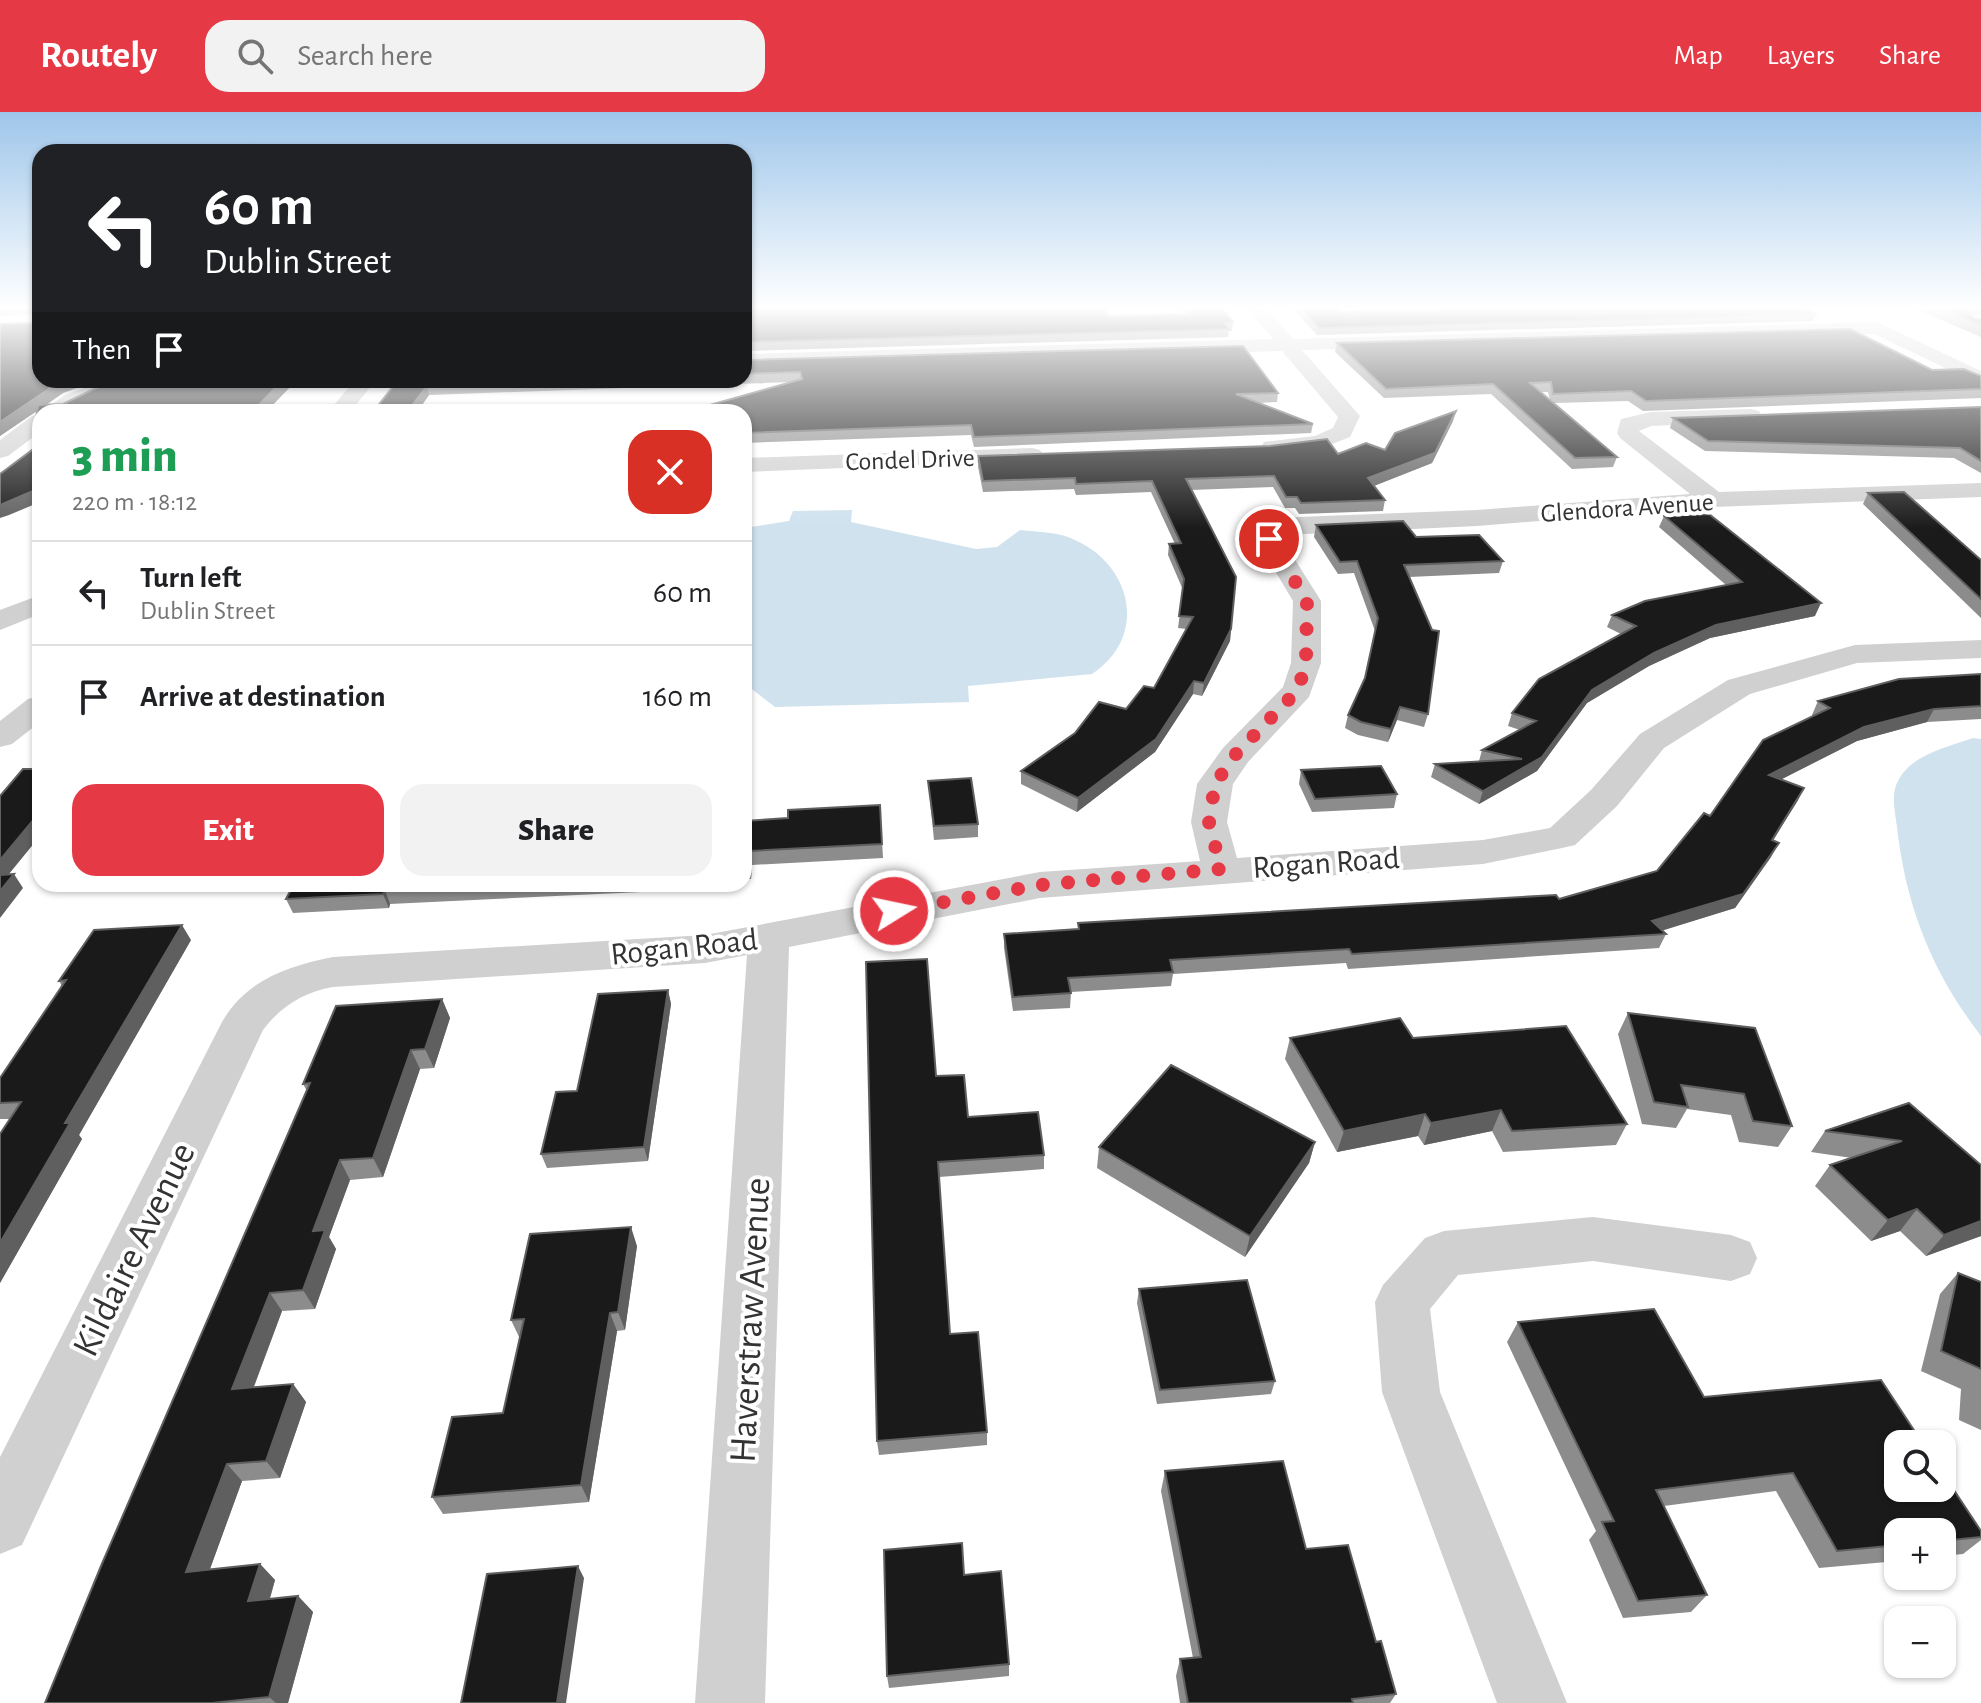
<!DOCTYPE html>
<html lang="en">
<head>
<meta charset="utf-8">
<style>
	:root { --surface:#fff; --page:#f2f2f2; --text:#202124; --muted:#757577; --line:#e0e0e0; --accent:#e63946 }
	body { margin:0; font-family:"Alegreya Sans",sans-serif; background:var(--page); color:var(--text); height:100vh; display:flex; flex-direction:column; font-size:30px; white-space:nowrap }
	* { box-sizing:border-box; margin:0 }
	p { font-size:26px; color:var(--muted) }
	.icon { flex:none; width:44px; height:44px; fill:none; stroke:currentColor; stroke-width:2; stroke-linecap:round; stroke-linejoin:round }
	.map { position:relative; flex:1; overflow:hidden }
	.details { position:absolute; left:32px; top:292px; width:720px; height:488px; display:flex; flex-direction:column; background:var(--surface); border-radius:24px; box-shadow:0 2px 6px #0004 }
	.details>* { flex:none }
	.guide { position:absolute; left:32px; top:32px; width:720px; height:244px; border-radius:24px; box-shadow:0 2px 6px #0004; background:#202124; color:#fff; overflow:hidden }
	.tools { position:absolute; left:1884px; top:1318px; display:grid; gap:16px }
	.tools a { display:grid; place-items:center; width:72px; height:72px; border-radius:16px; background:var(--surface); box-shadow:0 2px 6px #0004; font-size:40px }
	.pin { position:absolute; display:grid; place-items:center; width:68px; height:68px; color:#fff; margin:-34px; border:4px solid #fff; border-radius:50%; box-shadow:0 2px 8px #0007 }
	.me { position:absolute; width:88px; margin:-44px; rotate:80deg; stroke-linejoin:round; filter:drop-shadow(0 0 6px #0008) }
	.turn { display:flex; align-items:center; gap:28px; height:168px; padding:0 40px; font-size:36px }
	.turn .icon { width:104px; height:104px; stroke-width:2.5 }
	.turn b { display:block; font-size:56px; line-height:68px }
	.then { display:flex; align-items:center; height:76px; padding:0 40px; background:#0003; gap:16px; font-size:30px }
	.round { display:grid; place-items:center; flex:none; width:84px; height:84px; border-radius:24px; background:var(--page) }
	.overview { display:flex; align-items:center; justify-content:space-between; height:136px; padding:0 40px }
	h1 { font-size:48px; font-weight:800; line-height:60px; color:#1e9e55 }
	.button { display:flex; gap:16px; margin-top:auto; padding:16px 40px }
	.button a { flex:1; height:92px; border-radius:24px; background:var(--accent); color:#fff; font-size:32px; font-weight:800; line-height:92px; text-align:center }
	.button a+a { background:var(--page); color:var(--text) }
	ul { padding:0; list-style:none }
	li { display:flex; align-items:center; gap:24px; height:104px; padding:0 40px; border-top:2px solid var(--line) }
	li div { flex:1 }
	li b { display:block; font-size:30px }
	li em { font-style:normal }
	header { display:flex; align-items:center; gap:48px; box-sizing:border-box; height:112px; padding:0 40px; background:var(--accent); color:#fff }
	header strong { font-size:38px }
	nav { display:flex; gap:44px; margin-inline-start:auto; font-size:28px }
	.search { width:560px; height:72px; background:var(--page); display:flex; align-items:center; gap:20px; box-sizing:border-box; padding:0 28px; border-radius:24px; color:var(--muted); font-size:30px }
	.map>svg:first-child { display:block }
	.water { fill:#cfe2ee }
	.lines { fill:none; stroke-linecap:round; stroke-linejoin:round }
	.minor { fill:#d0d0d0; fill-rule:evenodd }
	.wall { fill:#8c8c8c; fill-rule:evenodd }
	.shaded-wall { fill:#5f5f5f }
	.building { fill:#1a1a1a; stroke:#5f5f5f; stroke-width:2 }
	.route { stroke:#e63946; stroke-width:14; stroke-dasharray:0 25.2 }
	.labels { text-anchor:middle; stroke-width:8; stroke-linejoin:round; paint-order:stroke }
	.far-street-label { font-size:26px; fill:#333; stroke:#fff }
	.street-label { font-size:32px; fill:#333; stroke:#fff }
	.near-street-label { font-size:38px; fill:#333; stroke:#fff }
</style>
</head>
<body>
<header>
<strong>Routely</strong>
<div class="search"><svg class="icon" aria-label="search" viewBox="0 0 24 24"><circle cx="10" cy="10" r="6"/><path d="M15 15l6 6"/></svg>Search here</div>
<nav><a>Map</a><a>Layers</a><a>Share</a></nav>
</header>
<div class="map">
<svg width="1981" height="1591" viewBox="0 0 1981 1591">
	<rect width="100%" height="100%" fill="#fff"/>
	<path class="water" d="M852 398 851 410 976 437 997 435 1020 418C1038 420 1059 420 1075 428 1133 454 1148 525 1092 562L968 574 969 590 775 595 744 571V416L789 409 793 399Z
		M1973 626 1981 627V924C1932 860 1906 795 1897 715 1895 699 1890 682 1899 667 1913 642 1948 635 1973 626Z"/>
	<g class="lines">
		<path class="minor" d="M1245 194H1264L1293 227 1877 210 1981 259V273L1874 222 1302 238 1360 304 1350 325 1319 337 1272 342 1264 340 1261 335 1264 330 1315 324 1333 316 1338 305 1282 239 744 254V242L1273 227Z
			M107 268H148L145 272 100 283 67 300H42L65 283Z
			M355 268H376L350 300H328Z
			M1751 297 1759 299 1762 304 1759 309 1651 314 1639 319 1719 380 1981 371V385L1713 395 1477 414 1284 423 1282 427 1321 489V551L1309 585 1248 650 1233 672 1227 710 1237 746 1483 728 1550 716 1591 678 1640 622 1728 568 1855 533 1981 528V546L1857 551 1750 582 1664 636 1617 694 1575 733 1562 736 1483 752 1040 786 789 835 765 1591H695L747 843 705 851 333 875C304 880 281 894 263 918L22 1433 0 1442V1345L222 910C246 868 288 854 333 845L705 823 1040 760 1200 749 1191 710 1197 672 1223 636 1283 575 1291 551 1293 489 1256 427 1265 411 1298 405 1477 398 1690 382 1620 326 1617 321 1621 307 1651 300Z
			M40 302V320L8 344 0 346V328L32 304Z
			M1032 336 1040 338 1044 343 1040 348 744 360V346Z
			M40 483V502L0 518V498Z
			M40 584V610L12 632 0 635V609L28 587Z
			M1593 1105 1731 1123 1750 1130 1757 1146 1750 1162 1731 1169 1593 1149 1458 1163 1430 1197 1440 1280 1567 1591H1497L1382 1280 1375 1190 1383 1173 1425 1126 1444 1119Z"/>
	</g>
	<path class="wall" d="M0 194H40L63 281 46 293 63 292 297 268 40 300V323L35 313 37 299 0 324V212L36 211 39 208V202L0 204Z
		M744 194 1108 204 1182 202 1177 194H1221L1233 210 1232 219H1229L1228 225 744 239Z
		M1290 194H1335L1342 200 1816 202 1813 209 1317 223Z
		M1909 194H1981V202L1973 204 1974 206 1981 207V225Z
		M1337 231 1932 258 1981 264V286L1643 299 1628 289 1554 291 1617 345 1613 355 1572 357 1491 282 1384 286 1335 240ZM1541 280H1548L1550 288Z
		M744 248 1278 281 1277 290 1258 291 1313 312 1311 321 974 335 971 323 744 331V300L792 270 429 283 417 300H373L398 268H744Z
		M1981 295V361L1954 346 1705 339 1670 316 1673 306Z
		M1453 309 1432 351 1374 374 1385 388 1383 399 1299 402 1295 396H1285L1273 375 1191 378 1231 517 1230 529 1202 584 1193 582 1155 640 1077 700 1021 672V659L1126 597 1154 576 1186 517 1178 516 1183 478 1168 443 1169 432H1175L1151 380 1076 383 1074 377 983 380 978 355V344L1338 342 1385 338Z
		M1868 381 1981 448V506L1863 392Z
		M1664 404 1815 504 1710 526 1649 554 1587 591 1537 659 1479 692 1431 665 1435 652 1479 649 1482 638 1520 618 1508 614 1512 601 1621 522 1607 515 1612 503 1726 473 1659 415Z
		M1316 413 1416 425 1503 449 1499 461 1409 465 1428 602 1424 615 1397 608 1388 630 1358 623 1345 616 1348 603 1365 567 1375 519 1354 461 1338 462 1314 425Z
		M1981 562V607L1927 610 1857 629 1780 668 1804 676 1773 729 1771 745 1735 796 1662 818 1666 822 1659 836 1348 857 1346 851 1173 862 1171 874 1071 880 1070 896 1013 899 1004 836V822L1078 818V811L1559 787 1657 759 1710 704 1813 603H1812L1818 589Z
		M1301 658 1397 682 1394 696 1312 700 1299 672Z
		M928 669 978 712V725L934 728Z
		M880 693 883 746 752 753 751 767H744V709L788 706Z
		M294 772H657L642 773 641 780 390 792 389 796 293 801 286 787Z
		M191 828 79 1023 82 1027 0 1171V1022L10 1007H0V966L62 874 59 869Z
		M668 878 671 892 648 1049 547 1056 541 1042 577 979Z
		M442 887 450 906 434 956 420 957 383 1065 350 1068 329 1125 336 1137 315 1197 282 1199 254 1275 293 1272 306 1290 280 1366 242 1369 210 1457 260 1452 275 1468 270 1487 298 1484 313 1500 288 1591H45L307 979 303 972Z
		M1628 901 1792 1014 1778 1035 1739 1030 1731 1003 1687 997 1676 1016 1642 1012 1618 922Z
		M1290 926H1413L1627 1012 1616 1033 1503 1040 1492 1019 1424 1033 1418 1024 1337 1040 1285 947Z
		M936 964 968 1005 1044 1043V1057L939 1065 950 1222 987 1320V1333L879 1343 877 1329Z
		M1909 991 1981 1124 1926 1144 1900 1119 1871 1129 1815 1074 1830 1053 1852 1046 1811 1040 1825 1019Z
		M1315 1030 1309 1051 1245 1145 1097 1056 1099 1035Z
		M637 1134 625 1218 617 1219 589 1390 443 1402 432 1385 503 1301 520 1227 511 1208Z
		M1958 1161 1981 1170V1318L1959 1308 1961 1277 1921 1259 1940 1182Z
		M1139 1177 1275 1269 1271 1282 1157 1292 1137 1191Z
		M1518 1210 1704 1285 1981 1419V1428L1963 1442 1942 1444V1420H1898V1449L1819 1456 1776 1379 1664 1394 1707 1483 1691 1500 1623 1506 1589 1428 1596 1419 1507 1230Z
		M1165 1359 1306 1437 1376 1530 1396 1582 1390 1591H1180L1176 1564 1180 1547 1193 1546 1161 1379Z
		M964 1463 1009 1552V1564L889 1576 887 1564Z"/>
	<path class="shaded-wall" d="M1974 194H1981V202L1970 204 1966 210Z
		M66 268H99L63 281 0 324V310L58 271Z
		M283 268H297L266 300H252Z
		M427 274 429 283 417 300H407Z
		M1456 299 1453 309 1432 351 1366 377 1368 366Z
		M40 376V390L9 403 0 406V393Z
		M1821 491 1815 504 1710 526 1649 554 1587 591 1537 659 1479 692 1483 679 1592 578 1654 541 1716 513Z
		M1231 517 1230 529 1202 584 1204 571Z
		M1194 569 1193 582 1155 640 1077 700 1078 686Z
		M1400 595 1397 608 1388 630 1391 617Z
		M1934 597 1927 610 1857 629 1762 677 1769 663 1864 615Z
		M1804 676 1797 690 1764 742 1772 728Z
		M40 700V724L0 773V748Z
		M1779 731 1771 745 1735 796 1645 824 1652 809Z
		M750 739 752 753 751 767 749 753Z
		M14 762 23 776 0 806V779Z
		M212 772H230L214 776Z
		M385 778 390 792 389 796 383 782Z
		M182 813 191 828 79 1023 82 1027 0 1171V1131L65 1011Z
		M668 878 671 892 648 1049 644 1035Z
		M442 887 450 906 434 956 425 937Z
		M411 938 420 957 383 1065 373 1046Z
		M1501 998 1492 1019 1424 1033 1431 1011Z
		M1425 1002 1418 1024 1337 1040 1344 1019Z
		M1315 1030 1309 1051 1245 1145 1250 1124Z
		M340 1048 350 1068 329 1125 336 1137 315 1197 303 1178 313 1119Z
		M1917 1097 1900 1119 1871 1129 1888 1108Z
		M1981 1109V1124L1926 1144 1944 1123Z
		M631 1115 637 1134 625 1218 618 1200Z
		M270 1181 282 1199 246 1295 232 1277Z
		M610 1201 617 1219 589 1390 581 1373Z
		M293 1272 306 1290 280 1366 266 1349Z
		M227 1352 242 1369 203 1476 186 1460Z
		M260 1452 275 1468 264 1505 248 1489Z
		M578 1454 584 1466 566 1591H557Z
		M298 1484 313 1500 288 1591H276L269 1585Z"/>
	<path class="building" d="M37 194H40V268H66L58 271 0 310V212L36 211 39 208V196Z
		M744 194H1103L1108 204 1189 202 1183 194H1221L1233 210 1225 211 1229 217 744 230Z
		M1298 194H1335L1342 200 1500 194H1801L1816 202 1319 216Z
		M1936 194H1976H1974L1971 200 1974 206 1981 207V213Z
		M1850 217 1932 258 1964 257 1981 264V277L1646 289 1631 279 1553 282 1551 270 1530 271 1617 345 1575 346 1493 272 1386 277 1337 231Z
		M1243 234 1278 281 1236 282 1313 312 974 325 971 313 744 321V300H685L802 267 800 260 744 262V248Z
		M129 268H283L252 300H40V313H35L38 293 63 292 96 276Z
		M398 268H584L427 274 407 300H373Z
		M1981 295V349L1960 336 1708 329 1673 306Z
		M1456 299 1435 341 1368 366 1385 388 1301 391 1297 385H1286L1274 364 1186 367 1236 465 1231 517 1204 571 1194 569 1156 627 1078 686 1021 659 1075 621 1099 590 1126 597 1144 574 1154 576 1193 505 1179 504 1184 467 1169 432 1181 431 1152 369 1076 372 1075 366 983 369 978 344 1270 334 1327 327 1338 342 1366 331 1385 338 1395 321Z
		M40 332V376L0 393V362Z
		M1904 380 1981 448V487L1868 381Z
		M1709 402 1821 491 1716 513 1654 541 1592 578 1542 645 1483 679 1435 652 1522 647 1482 638 1536 609 1512 601 1539 567 1636 514 1612 503 1645 489 1742 470 1664 404Z
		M1403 409 1416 425 1479 423 1503 449 1404 453 1432 518 1439 519 1428 602 1400 595 1391 617 1361 610 1348 603 1365 566 1378 506 1357 449 1340 450 1316 413Z
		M1981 562V594L1934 597 1864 615 1769 663 1804 676 1772 728 1779 731 1743 782 1652 809 1666 822 1352 842 1349 837 1170 848 1173 860 1068 866 1071 881 1013 885 1004 822 1079 817 1078 811 1556 783 1559 787 1657 759 1704 701 1710 704 1763 628 1830 596 1818 589 1899 567Z
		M1381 654 1397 682 1315 687 1301 658Z
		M23 657H40V700L0 748V684Z
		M971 666 978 712 934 714 928 669Z
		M880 693 882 732 750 739 749 753H744V709L788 706V698Z
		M14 762 0 779V763Z
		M294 772H505L385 778 383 782 286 787Z
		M182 813 65 1011H70L0 1131V1022L21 990 0 991V966L66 868 59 869 94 818Z
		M927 847 936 964 964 963 968 1005 1038 1000 1044 1043 938 1050 950 1222 978 1220 987 1320 877 1329 866 850Z
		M668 878 644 1035 541 1042 556 980 577 979 598 882Z
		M442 887 425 937 411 938 373 1046 340 1048 313 1119 325 1118 303 1178 270 1181 232 1277 293 1272 266 1349 227 1352 186 1460 260 1452 248 1489 298 1484 269 1585 212 1591H45L101 1454 310 971 303 972 336 894Z
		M1628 901 1755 916 1792 1014 1753 1009 1744 982 1681 973 1688 995 1654 990Z
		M1400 906 1413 926 1566 914 1627 1012 1512 1019 1501 998 1431 1011 1425 1002 1344 1019 1290 926Z
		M1171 953 1315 1030 1250 1124 1099 1035Z
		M1909 991 1981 1053V1109L1944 1123 1917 1097 1888 1108 1830 1053 1902 1029 1825 1019Z
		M631 1115 618 1200 610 1201 581 1373 432 1385 452 1305 503 1301 524 1207 511 1208 530 1122Z
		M1958 1161 1981 1170V1257L1941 1239Z
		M1247 1168 1275 1269 1160 1278 1139 1177Z
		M1654 1197 1704 1285 1881 1268 1923 1332H1898V1376H1942V1360L1981 1419V1425L1942 1429V1420H1898V1433L1837 1439 1793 1361 1656 1378 1707 1483 1638 1489 1602 1410 1614 1409 1518 1210Z
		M1283 1349 1306 1437 1348 1433 1376 1530 1381 1529 1396 1582 1352 1587 1353 1591H1188L1180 1547 1201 1545 1165 1359Z
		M962 1431 964 1463 1001 1459 1009 1552 887 1564 884 1438Z
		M578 1454 557 1591H461L487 1462Z"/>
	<linearGradient id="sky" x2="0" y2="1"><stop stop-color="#9ec6ea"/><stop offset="0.47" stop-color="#fff"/><stop offset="1" stop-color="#fff" stop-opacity="0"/></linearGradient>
	<rect width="1981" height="417" fill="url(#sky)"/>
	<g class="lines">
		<path class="route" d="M894 799 1040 773 1221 757 1209 710 1215 672 1235 643 1298 578 1306 551 1307 489 1269 427"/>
	</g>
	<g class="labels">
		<g class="far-street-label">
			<text transform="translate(910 347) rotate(-2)" y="9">Condel Drive</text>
			<text transform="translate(1627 395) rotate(-4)" y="9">Glendora Avenue</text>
		</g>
		<g class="street-label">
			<text transform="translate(1326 750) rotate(-4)" y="11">Rogan Road</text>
			<text transform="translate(684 834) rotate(-6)" y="11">Rogan Road</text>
		</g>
		<g class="near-street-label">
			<text transform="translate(133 1137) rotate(-64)" y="13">Kildaire Avenue</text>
			<text transform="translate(749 1208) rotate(-87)" y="13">Haverstraw Avenue</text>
		</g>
	</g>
</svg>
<div class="tools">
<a><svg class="icon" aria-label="search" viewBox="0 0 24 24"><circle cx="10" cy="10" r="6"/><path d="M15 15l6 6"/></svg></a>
<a>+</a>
<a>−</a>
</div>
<div class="pin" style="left:1269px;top:427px;background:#d93025"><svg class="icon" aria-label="arrive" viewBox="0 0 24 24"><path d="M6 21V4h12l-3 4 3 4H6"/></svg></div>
<svg class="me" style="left:894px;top:799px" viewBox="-20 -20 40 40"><circle r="17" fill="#e63946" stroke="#fff" stroke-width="3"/><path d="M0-11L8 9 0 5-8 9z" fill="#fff"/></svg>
<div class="guide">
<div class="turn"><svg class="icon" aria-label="left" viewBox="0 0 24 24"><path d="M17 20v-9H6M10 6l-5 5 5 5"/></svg><div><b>60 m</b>Dublin Street</div></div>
<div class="then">Then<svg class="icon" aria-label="arrive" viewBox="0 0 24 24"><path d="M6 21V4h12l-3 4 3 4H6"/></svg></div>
</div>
<section class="details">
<div class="overview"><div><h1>3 min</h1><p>220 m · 18:12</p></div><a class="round" style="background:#d93025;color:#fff"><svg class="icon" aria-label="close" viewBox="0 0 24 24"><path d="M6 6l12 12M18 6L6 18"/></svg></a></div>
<ul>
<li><svg class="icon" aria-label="left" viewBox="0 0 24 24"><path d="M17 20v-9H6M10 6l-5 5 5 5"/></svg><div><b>Turn left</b><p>Dublin Street</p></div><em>60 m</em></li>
<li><svg class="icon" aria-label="arrive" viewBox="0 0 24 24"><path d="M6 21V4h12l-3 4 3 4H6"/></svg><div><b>Arrive at destination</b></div><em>160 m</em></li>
</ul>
<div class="button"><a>Exit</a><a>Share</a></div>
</section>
</div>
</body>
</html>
